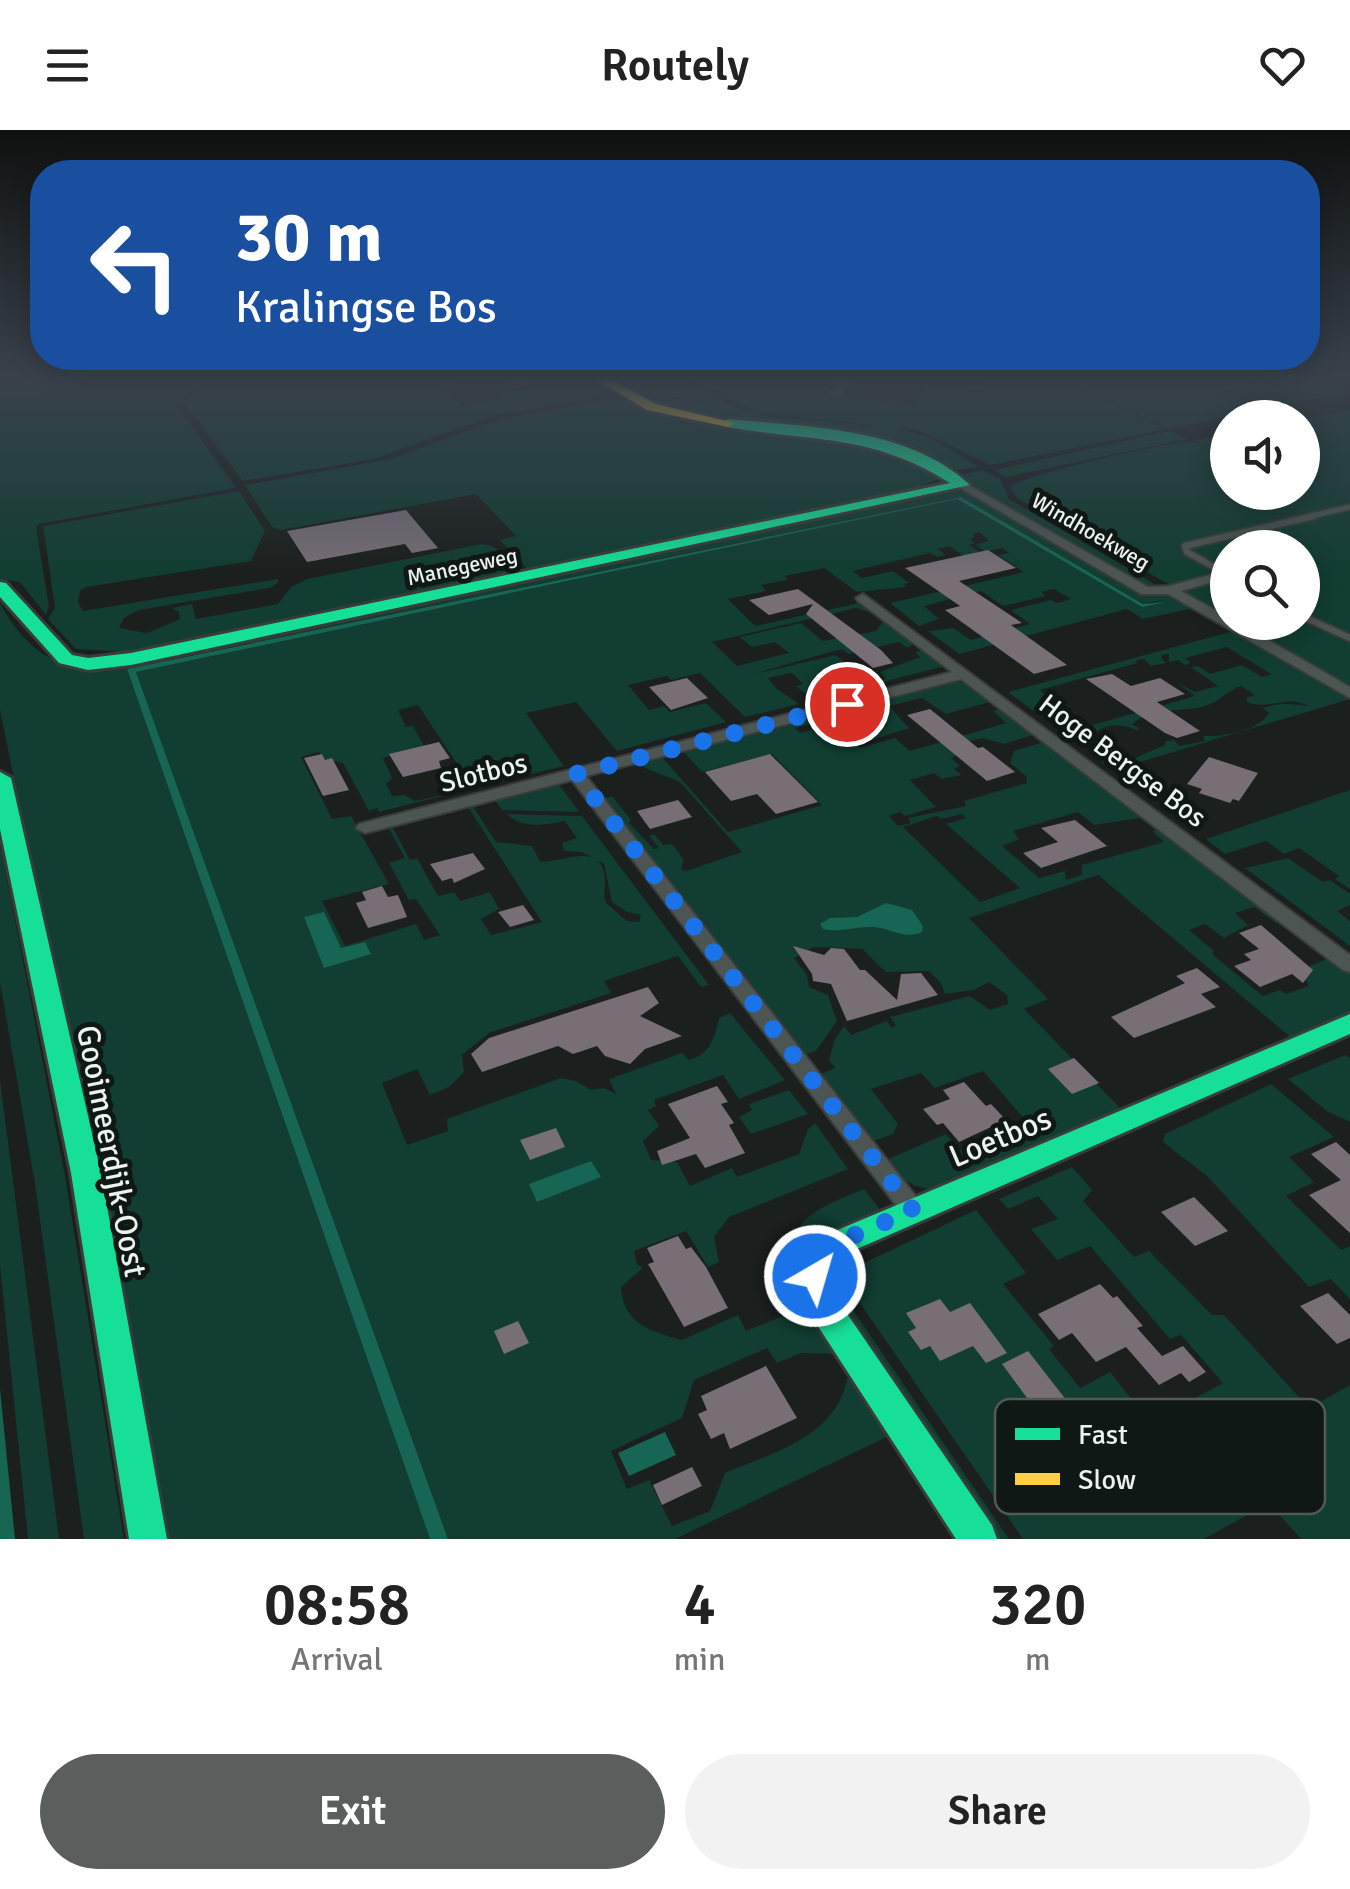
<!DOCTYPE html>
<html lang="en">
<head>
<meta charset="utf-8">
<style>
	:root { --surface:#fff; --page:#f2f2f2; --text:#222; --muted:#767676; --accent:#5c5e5d }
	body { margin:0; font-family:Signika,sans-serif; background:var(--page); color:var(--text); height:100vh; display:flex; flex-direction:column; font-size:38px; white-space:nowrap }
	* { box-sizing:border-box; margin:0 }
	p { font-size:32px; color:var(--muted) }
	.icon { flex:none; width:55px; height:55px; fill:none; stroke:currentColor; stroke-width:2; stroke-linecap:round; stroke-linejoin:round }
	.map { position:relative; height:1409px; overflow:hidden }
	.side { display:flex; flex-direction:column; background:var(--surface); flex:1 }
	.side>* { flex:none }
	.guide { position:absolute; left:30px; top:30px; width:1290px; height:210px; border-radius:40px; box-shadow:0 5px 25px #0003; background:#1a4fa0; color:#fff; overflow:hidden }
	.controls { position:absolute; left:1210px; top:270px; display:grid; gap:20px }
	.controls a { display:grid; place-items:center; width:110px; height:110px; border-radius:50%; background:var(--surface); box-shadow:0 5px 25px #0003; font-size:50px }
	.pin { position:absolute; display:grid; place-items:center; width:85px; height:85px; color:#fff; margin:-42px; border:5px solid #fff; border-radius:50%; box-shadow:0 2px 10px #0007 }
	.me { position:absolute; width:110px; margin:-55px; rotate:38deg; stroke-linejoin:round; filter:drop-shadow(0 0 8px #0008) }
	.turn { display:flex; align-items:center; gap:35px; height:210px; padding:0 40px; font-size:45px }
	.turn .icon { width:130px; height:130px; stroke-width:2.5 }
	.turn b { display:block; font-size:70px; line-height:85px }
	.eta { display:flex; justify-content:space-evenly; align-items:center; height:170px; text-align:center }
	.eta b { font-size:60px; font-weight:600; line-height:70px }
	.primary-button { display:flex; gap:20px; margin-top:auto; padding:20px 40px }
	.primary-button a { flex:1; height:115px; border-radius:60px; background:var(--accent); color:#fff; font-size:40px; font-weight:600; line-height:115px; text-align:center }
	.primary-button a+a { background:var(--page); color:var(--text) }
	header { display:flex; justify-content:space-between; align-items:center; height:130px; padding:0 40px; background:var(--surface); font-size:45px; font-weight:600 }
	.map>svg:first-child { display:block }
	.green { fill:#113d32; fill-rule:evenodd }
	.water { fill:#166653 }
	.building { fill:#776e76 }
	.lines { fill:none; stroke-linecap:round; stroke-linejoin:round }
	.lane-far1-casing { stroke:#393c3a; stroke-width:8 }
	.lane-casing { stroke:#393c3a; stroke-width:10 }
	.street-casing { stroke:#393c3a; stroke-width:4 }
	.fast-casing { stroke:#393c3a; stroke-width:6 }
	.slow-casing { stroke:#393c3a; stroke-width:6 }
	.lane-far1 { stroke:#4c5552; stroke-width:5 }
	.lane { stroke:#4c5552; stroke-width:6 }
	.street { fill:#4c5552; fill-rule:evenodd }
	.fast { fill:#16e098; fill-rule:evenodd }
	.slow { fill:#ffcf43; fill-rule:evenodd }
	.route { stroke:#1a73e8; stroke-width:18; stroke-dasharray:0 32.4 }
	.labels { text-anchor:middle; stroke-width:10; stroke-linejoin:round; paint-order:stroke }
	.far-street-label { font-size:22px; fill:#ecf2ef; stroke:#101815 }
	.street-label { font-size:28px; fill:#ecf2ef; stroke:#101815 }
	.near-street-label { font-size:32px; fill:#ecf2ef; stroke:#101815 }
	.key { fill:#101815; stroke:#525956; stroke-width:2.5 }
	.key-label { font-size:28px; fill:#ecf2ef }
</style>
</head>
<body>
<header><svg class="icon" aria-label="menu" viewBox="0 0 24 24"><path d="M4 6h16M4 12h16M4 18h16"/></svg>Routely<svg class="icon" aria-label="heart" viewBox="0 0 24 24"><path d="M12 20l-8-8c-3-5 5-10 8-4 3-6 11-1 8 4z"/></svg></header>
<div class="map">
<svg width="1350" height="1409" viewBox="0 0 1350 1409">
	<rect width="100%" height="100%" fill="#1b1f1d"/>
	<path class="green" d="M0 247H215L174 272 236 358 39 394 36 397 49 477 46 485 20 452 0 449Z
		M221 247H484L434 255 461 276 505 268 500 263 540 257 526 247H591L618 263 498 284 374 329 243 351 182 270Z
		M600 247H681L727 273 626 263Z
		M689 247C707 247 752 254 765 248L760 247H829L840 252 824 262 914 277 929 252 986 256 988 247H1051L1167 299 990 335 918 300 755 282Z
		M1055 247H1309L1346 262 1170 299Z
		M636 265 730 275 767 287 894 297 931 308 979 337 957 340 929 325 826 297 701 286 674 281Z
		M625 267 646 279 879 312 945 345 911 361 528 440 500 410 516 406 476 364 281 400 272 397 245 355 390 329 504 288Z
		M1350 279V559L1233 493 1302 492V418H1228L1227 448 1212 440 1210 445 1170 455 1017 368 1010 357C1019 346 1178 309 1194 312 1204 314 1214 321 1223 325L1195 310 1227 304 1228 362H1302L1303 289Z
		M1170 301 1187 309 1005 347 995 340Z
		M983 340 1000 349 1009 369 1163 459 1143 456 977 360 960 345Z
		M239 361 265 401 251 431 86 457 80 461 78 472 83 481 278 449V453L269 458 139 480 124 488 119 498 147 503 180 489 179 482 172 478 192 474 196 489 278 474 291 457 307 449 482 414C498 416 512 426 515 443L123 522 76 519 48 489 55 478 43 396Z
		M957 361 970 362 1147 466H1170L1194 478 1143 489 1127 479 959 524 928 501 953 498 971 510 1030 494 1011 480 1051 470 1057 473 1071 469 1054 459 1041 462 1046 466 1003 476 981 461 924 476 939 489 919 496 890 473 1024 442 998 425 1009 423 1002 418 986 422 975 415 989 411 980 402 973 404 975 407 970 409 975 413 969 415 980 422 964 426 949 416 938 419 946 425 937 427 930 423 853 441 862 448 893 441 909 453 904 454 906 457 857 462 824 438 785 446 787 450 761 455 766 461 728 469 755 496 863 472 877 484 856 478 712 512 737 536 789 523 775 512 752 517 740 507 801 493 823 511 876 501 884 490 915 513 908 518 899 512 849 524 842 519 834 521 750 545 836 525 870 553 886 549 880 542 920 527 915 522 923 520 945 536 813 570 796 556 803 554 792 543 768 548 777 559 799 574 745 587 700 543 671 550 667 546 628 555 649 580 664 576 670 582 706 573 726 592 617 621 576 572 526 583 564 636 473 658 418 575 398 580 406 597 413 596 424 616 383 628 392 648 386 654 392 666 405 665 415 671 458 662 379 682 377 678 369 681 343 633 325 630 319 622 301 627 332 689 351 686 389 754 322 771 345 816 416 794 424 810 440 805 416 769 409 770 389 733 405 728 388 697 392 696 410 730 417 728 438 766 454 762 460 771 490 762 499 779 481 789 491 805 542 792 468 677 472 675 496 712 532 716 540 731C559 735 600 709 605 747 606 758 602 763 606 773L627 791 639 792 641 785 627 782 612 772 604 734 582 722 564 721 562 713 577 708 565 691C546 695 521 699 507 684L582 686 709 855 701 857 678 826 604 851 611 863 489 903 462 925 464 942 449 957 430 965 417 939 382 953 407 1015 448 1001 447 989 561 948 576 951 591 960 604 958 616 964 609 949 682 923 689 930C711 924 714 908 719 888L730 883 785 950 739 969 723 945 654 970 656 976 648 980 659 996 643 1011 651 1030 677 1032 690 1056 732 1038 737 1047 799 1024 808 999 815 993 848 1039 729 1087 714 1107 719 1132 708 1137 686 1101 634 1121 637 1134 643 1138 621 1157C623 1194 652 1202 682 1210L738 1185 746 1201 808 1176C779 1099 792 1088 864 1059L881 1081 817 1112 839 1224 801 1223 777 1233 767 1218 694 1250 682 1288 611 1321 627 1359 649 1350 672 1396 710 1381 725 1343C772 1323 836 1307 847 1249L856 1244 893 1304 675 1409H448L136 542 957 369 1142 477 1163 470 1144 474 960 367 127 539 430 1409H168L0 580V473C23 516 51 538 100 540Z
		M1216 449 1227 451V489L1181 460Z
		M1234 501 1350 569 1113 640 1095 627 1130 630 1165 615 1166 611 1174 610 1179 616 1205 611 1203 606C1223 607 1259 601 1269 583L1263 578C1279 572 1295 574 1308 576 1288 564 1268 581 1247 572L1246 568 1255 565 1241 556C1226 561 1222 570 1208 575 1184 584 1150 575 1132 595L1139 598 1137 600C1115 591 1096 596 1086 613L1075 612 1058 598 1081 591 1089 596 1195 566 1176 552 1195 562 1218 556 1191 537 1198 536 1210 544 1242 535 1262 547 1271 544 1227 517 1185 528 1191 533 1185 535 1178 530 1169 532V524H1164L1161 528 1166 533 1151 536 1144 529 1136 530 1137 533 1040 560 1072 585 1047 591 1008 562Z
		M953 550 967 554 990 572 946 584 922 568 889 576 909 598 869 611 840 587 827 583Z
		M1000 579 1033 605 1004 614 982 608 960 614 968 622 951 628 960 636 954 639 962 645 942 649 934 643 910 650 936 677 905 686 900 682 889 686 898 696 911 693 908 688 966 676 964 671 1027 653 1026 646 1010 633 1014 621 1043 612 1141 688 1094 695 1078 682 1013 701 1019 709 1002 716 1039 748 1065 741 1066 750 1082 745V735L1164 712 1152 701 1158 699 1281 791 1276 793 1254 777 1235 783 1248 795 1224 808 1205 794 1189 800 1214 821 1213 825 1263 866 1280 860 1286 864 1309 856 1301 840 1329 828 1350 843V888L1295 911 1098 745 969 788 1048 869 1024 879 1124 982 933 1059C910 1058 901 1048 886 1030L946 1004 960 1020 1008 1000 1018 1012 1037 1004 983 941 935 958 921 943 871 959 898 994 893 1004 873 1011 820 944 835 938 829 930 835 909 844 896 851 905 887 891 892 898 896 895 890 887 970 866 990 880 1008 874 1007 865 989 852 974 860 945 864 941 853 929 841 886 842 862 819 814 817 794 828 807 845 809 857 828 865 837 891 816 921 804 925 603 669 612 666 631 690 629 693 654 719 659 718 649 706 654 704 663 715 672 714 684 730 681 739 686 741 742 722 680 652 645 638 640 632 661 626 728 702 822 675 772 624 702 642 683 621 814 586 813 593 795 598 800 603 815 599 829 612 855 605 864 613 857 615 860 618 895 608 910 621 1006 593 993 581ZM962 684 966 688 946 694 1020 758 980 772 903 697 937 686 941 689Z
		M559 654 579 682 502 680 495 670Z
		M1350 660V759L1335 749 1339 746 1299 718 1284 724 1266 711 1225 724 1206 709Z
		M0 713 65 1046 124 1409H84L35 1054 0 852Z
		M1288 728 1323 752 1330 750 1350 764V775L1337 781 1350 791V816L1245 738Z
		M1345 925 1350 928V992L1328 982 1288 949Z
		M0 950 59 1409H28L0 1135Z
		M1271 954 1334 1007 1289 1027 1314 1052 1286 1066 1341 1120 1350 1116V1169L1331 1149 1309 1157 1207 1046 1163 1012 1165 1004Z
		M789 960 808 984 751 1004 739 987 752 980 749 974Z
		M1072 1037 1092 1060 1083 1071 1134 1127 1149 1121 1212 1185H1224L1309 1278 1350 1255V1409H1301L1269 1373 1204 1409H1023L846 1153 847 1141 976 1080 1026 1143 1003 1154 1054 1216 1049 1219 1080 1258 1110 1242 1161 1306 1184 1295 1173 1280 1223 1253 1181 1205 1170 1209 1090 1116 1057 1130 1031 1099 1058 1089 1038 1066 1008 1079 999 1069Z
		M846 1127 834 1140 836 1155 1009 1409H996L835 1169 829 1134Z"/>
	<path class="water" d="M961 367 1143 474 1166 472 1142 477 957 369 136 542 448 1409H430L127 539Z
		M886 773 912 780 923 796 922 802C904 810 891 798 873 797 855 796 841 803 823 799L820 794 830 788 857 787Z
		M324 782 341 818 365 812 371 824 324 838 304 787Z
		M591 1031 601 1047 537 1072 529 1054Z
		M0 1259 15 1409H0Z
		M665 1302 676 1325 629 1346 618 1323Z"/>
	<path class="building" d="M406 380 438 418 412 423 405 414 307 432 287 401Z
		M988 420 1016 438 959 451 1022 493 1011 495 1067 535 1034 544 945 480 960 476 905 438Z
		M798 459 881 520 893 533 873 538 806 484 813 474 769 485 749 470Z
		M1112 544 1131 556 1160 548 1185 564 1157 572 1200 601 1177 608 1165 603 1086 549Z
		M687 548 708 568 671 580 649 557Z
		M930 579 978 618 983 617 1015 642 987 651 907 585Z
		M439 612 450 628 439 631 441 638 403 647 389 624Z
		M322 624 325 630 332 628 349 660 323 666 304 628Z
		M770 624 818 672 776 684 757 664 731 671 705 642Z
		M1209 627 1258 643 1239 671 1233 669 1230 673 1199 663 1202 659 1187 654Z
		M678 670 692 687 650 699 637 681Z
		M1075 690 1107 716 1041 738 1023 723 1058 712 1041 698Z
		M473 723 485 739 454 753 452 748 442 751 430 734Z
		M382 756 388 767 398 765 407 787 368 798 356 773 366 770 362 762Z
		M523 775 534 790 510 797 498 782Z
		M1261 795 1313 840 1303 853 1292 844 1260 857 1234 836 1251 830 1244 824 1259 819 1239 803Z
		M793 816 824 825 831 818 844 819 860 840H865L897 870 901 844 921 843 938 865 847 891 831 854 813 851 812 844Z
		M1197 838 1220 857 1201 864 1216 877 1134 908 1111 887 1185 853 1176 846Z
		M648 857 659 873 640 886 682 906 645 919 630 934 605 926 597 916 573 924 558 916 482 942 471 924 489 908Z
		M1074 928 1099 953 1072 964 1048 939Z
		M964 952 986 976 991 974 1006 990 959 1012 943 993 937 995 923 979 950 969 943 960Z
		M717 956 728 972 721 974 734 993 729 995 745 1023 705 1038 696 1024 662 1035 657 1021 690 1008 668 974Z
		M556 998 565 1017 530 1030 520 1010Z
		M1336 1012 1350 1025V1103L1309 1065 1341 1050 1311 1024Z
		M1194 1067 1228 1101 1195 1116 1161 1082Z
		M678 1106 686 1119 691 1117 706 1137 728 1178 684 1197 648 1134 654 1132 647 1118Z
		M1100 1154 1113 1168 1117 1166 1143 1196 1137 1198 1162 1226 1183 1216 1206 1242 1189 1252 1181 1243 1159 1255 1126 1217 1096 1232 1072 1203 1059 1210 1038 1184Z
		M1328 1163 1350 1185V1208L1337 1214 1300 1176Z
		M940 1169 950 1182 970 1173 1007 1223 986 1233 973 1216 940 1231 930 1216 921 1220 908 1202 916 1198 906 1183Z
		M518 1191 529 1213 504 1224 494 1201Z
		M1028 1221 1078 1285 1050 1299 1002 1234Z
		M766 1236 797 1288 730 1319 724 1303 711 1309 698 1284 707 1280 701 1266Z
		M692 1337 702 1356 662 1375 653 1355Z"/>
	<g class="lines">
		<defs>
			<path id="lane-far1" d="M1303 388 1350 377"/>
			<path id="lane" d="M1228 445 1187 422 1185 416 1314 386
				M1302 486 1350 508"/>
			<path id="street" d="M507 247H517L528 254 520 256Z
				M746 247H759L742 252V248Z
				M830 247H841L849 252 838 265 830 263 838 253Z
				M963 352 1148 457 1169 456 1228 440V448L1181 461 1228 487V492H1237L1350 557V568L1168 464H1141L959 357V353Z
				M863 464 1350 825V842L1343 840 961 549 586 646 921 1073 925 1080 921 1087 913 1090 905 1087 572 650 365 703 356 698 359 694 952 542 858 471 856 468Z"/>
			<path id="fast" d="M728 289C807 297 908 297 970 355L131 535 88 540 59 533 0 467V452L6 453 72 525 88 528 131 523 950 353C869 302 811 313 723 296L721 293Z
				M0 642 11 648 101 1043 167 1409H129L71 1043 0 699Z
				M1350 884V904L834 1129 831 1146 839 1172 992 1395 997 1409H956L812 1187 799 1146 809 1112Z"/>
			<path id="slow" d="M592 247H606L656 274 735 293 728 297 647 280Z"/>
		</defs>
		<use href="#lane-far1" class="lane-far1-casing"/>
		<use href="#lane" class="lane-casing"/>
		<use href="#street" class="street-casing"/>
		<use href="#fast" class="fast-casing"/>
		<use href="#slow" class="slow-casing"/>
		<use href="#lane-far1" class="lane-far1"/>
		<use href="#lane" class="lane"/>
		<use href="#street" class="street"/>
		<use href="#fast" class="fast"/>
		<use href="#slow" class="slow"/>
	</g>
	<linearGradient id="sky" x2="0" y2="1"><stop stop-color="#0f1110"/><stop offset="0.56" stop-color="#39424c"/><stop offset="1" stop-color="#39424c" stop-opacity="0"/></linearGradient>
	<rect width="1350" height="444" fill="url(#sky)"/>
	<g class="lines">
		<path class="route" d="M815 1146 820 1120 913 1080 576 644 847 574"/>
	</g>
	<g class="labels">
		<g class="far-street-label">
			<text transform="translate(1091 401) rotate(30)" y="8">Windhoekweg</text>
			<text transform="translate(462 436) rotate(-12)" y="8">Manegeweg</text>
		</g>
		<g class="street-label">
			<text transform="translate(1123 630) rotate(37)" y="10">Hoge Bergse Bos</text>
			<text transform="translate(483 642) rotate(-14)" y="10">Slotbos</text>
		</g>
		<g class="near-street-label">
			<text transform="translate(1000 1007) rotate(-23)" y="11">Loetbos</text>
			<text transform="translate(112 1021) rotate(79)" y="11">Gooimeerdijk-Oost</text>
		</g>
	</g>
	<rect x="995" y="1269" width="330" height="115" rx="15" class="key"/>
	<rect x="1015" y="1298" width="45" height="12" fill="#16e098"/>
	<rect x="1015" y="1343" width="45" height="12" fill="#ffcf43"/>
	<g class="key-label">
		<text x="1078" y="1314">Fast</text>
		<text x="1078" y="1359">Slow</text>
	</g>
</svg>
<div class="controls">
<a><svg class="icon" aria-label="sound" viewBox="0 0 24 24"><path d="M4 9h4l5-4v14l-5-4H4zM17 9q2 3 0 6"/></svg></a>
<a><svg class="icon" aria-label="search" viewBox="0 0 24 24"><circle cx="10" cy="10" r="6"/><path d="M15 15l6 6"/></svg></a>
</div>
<div class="pin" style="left:847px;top:574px;background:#d93025"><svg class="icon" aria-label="arrive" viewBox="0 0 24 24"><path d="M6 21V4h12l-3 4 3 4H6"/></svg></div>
<svg class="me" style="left:815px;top:1146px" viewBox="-20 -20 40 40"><circle r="17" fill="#1a73e8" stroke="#fff" stroke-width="3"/><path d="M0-11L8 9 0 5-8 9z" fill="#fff"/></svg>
<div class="guide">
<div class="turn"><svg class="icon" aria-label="left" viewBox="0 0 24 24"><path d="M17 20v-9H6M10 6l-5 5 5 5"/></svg><div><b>30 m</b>Kralingse Bos</div></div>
</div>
</div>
<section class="side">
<div class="eta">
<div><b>08:58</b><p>Arrival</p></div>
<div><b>4</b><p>min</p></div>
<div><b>320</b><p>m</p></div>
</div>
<div class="primary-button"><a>Exit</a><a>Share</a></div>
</section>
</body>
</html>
